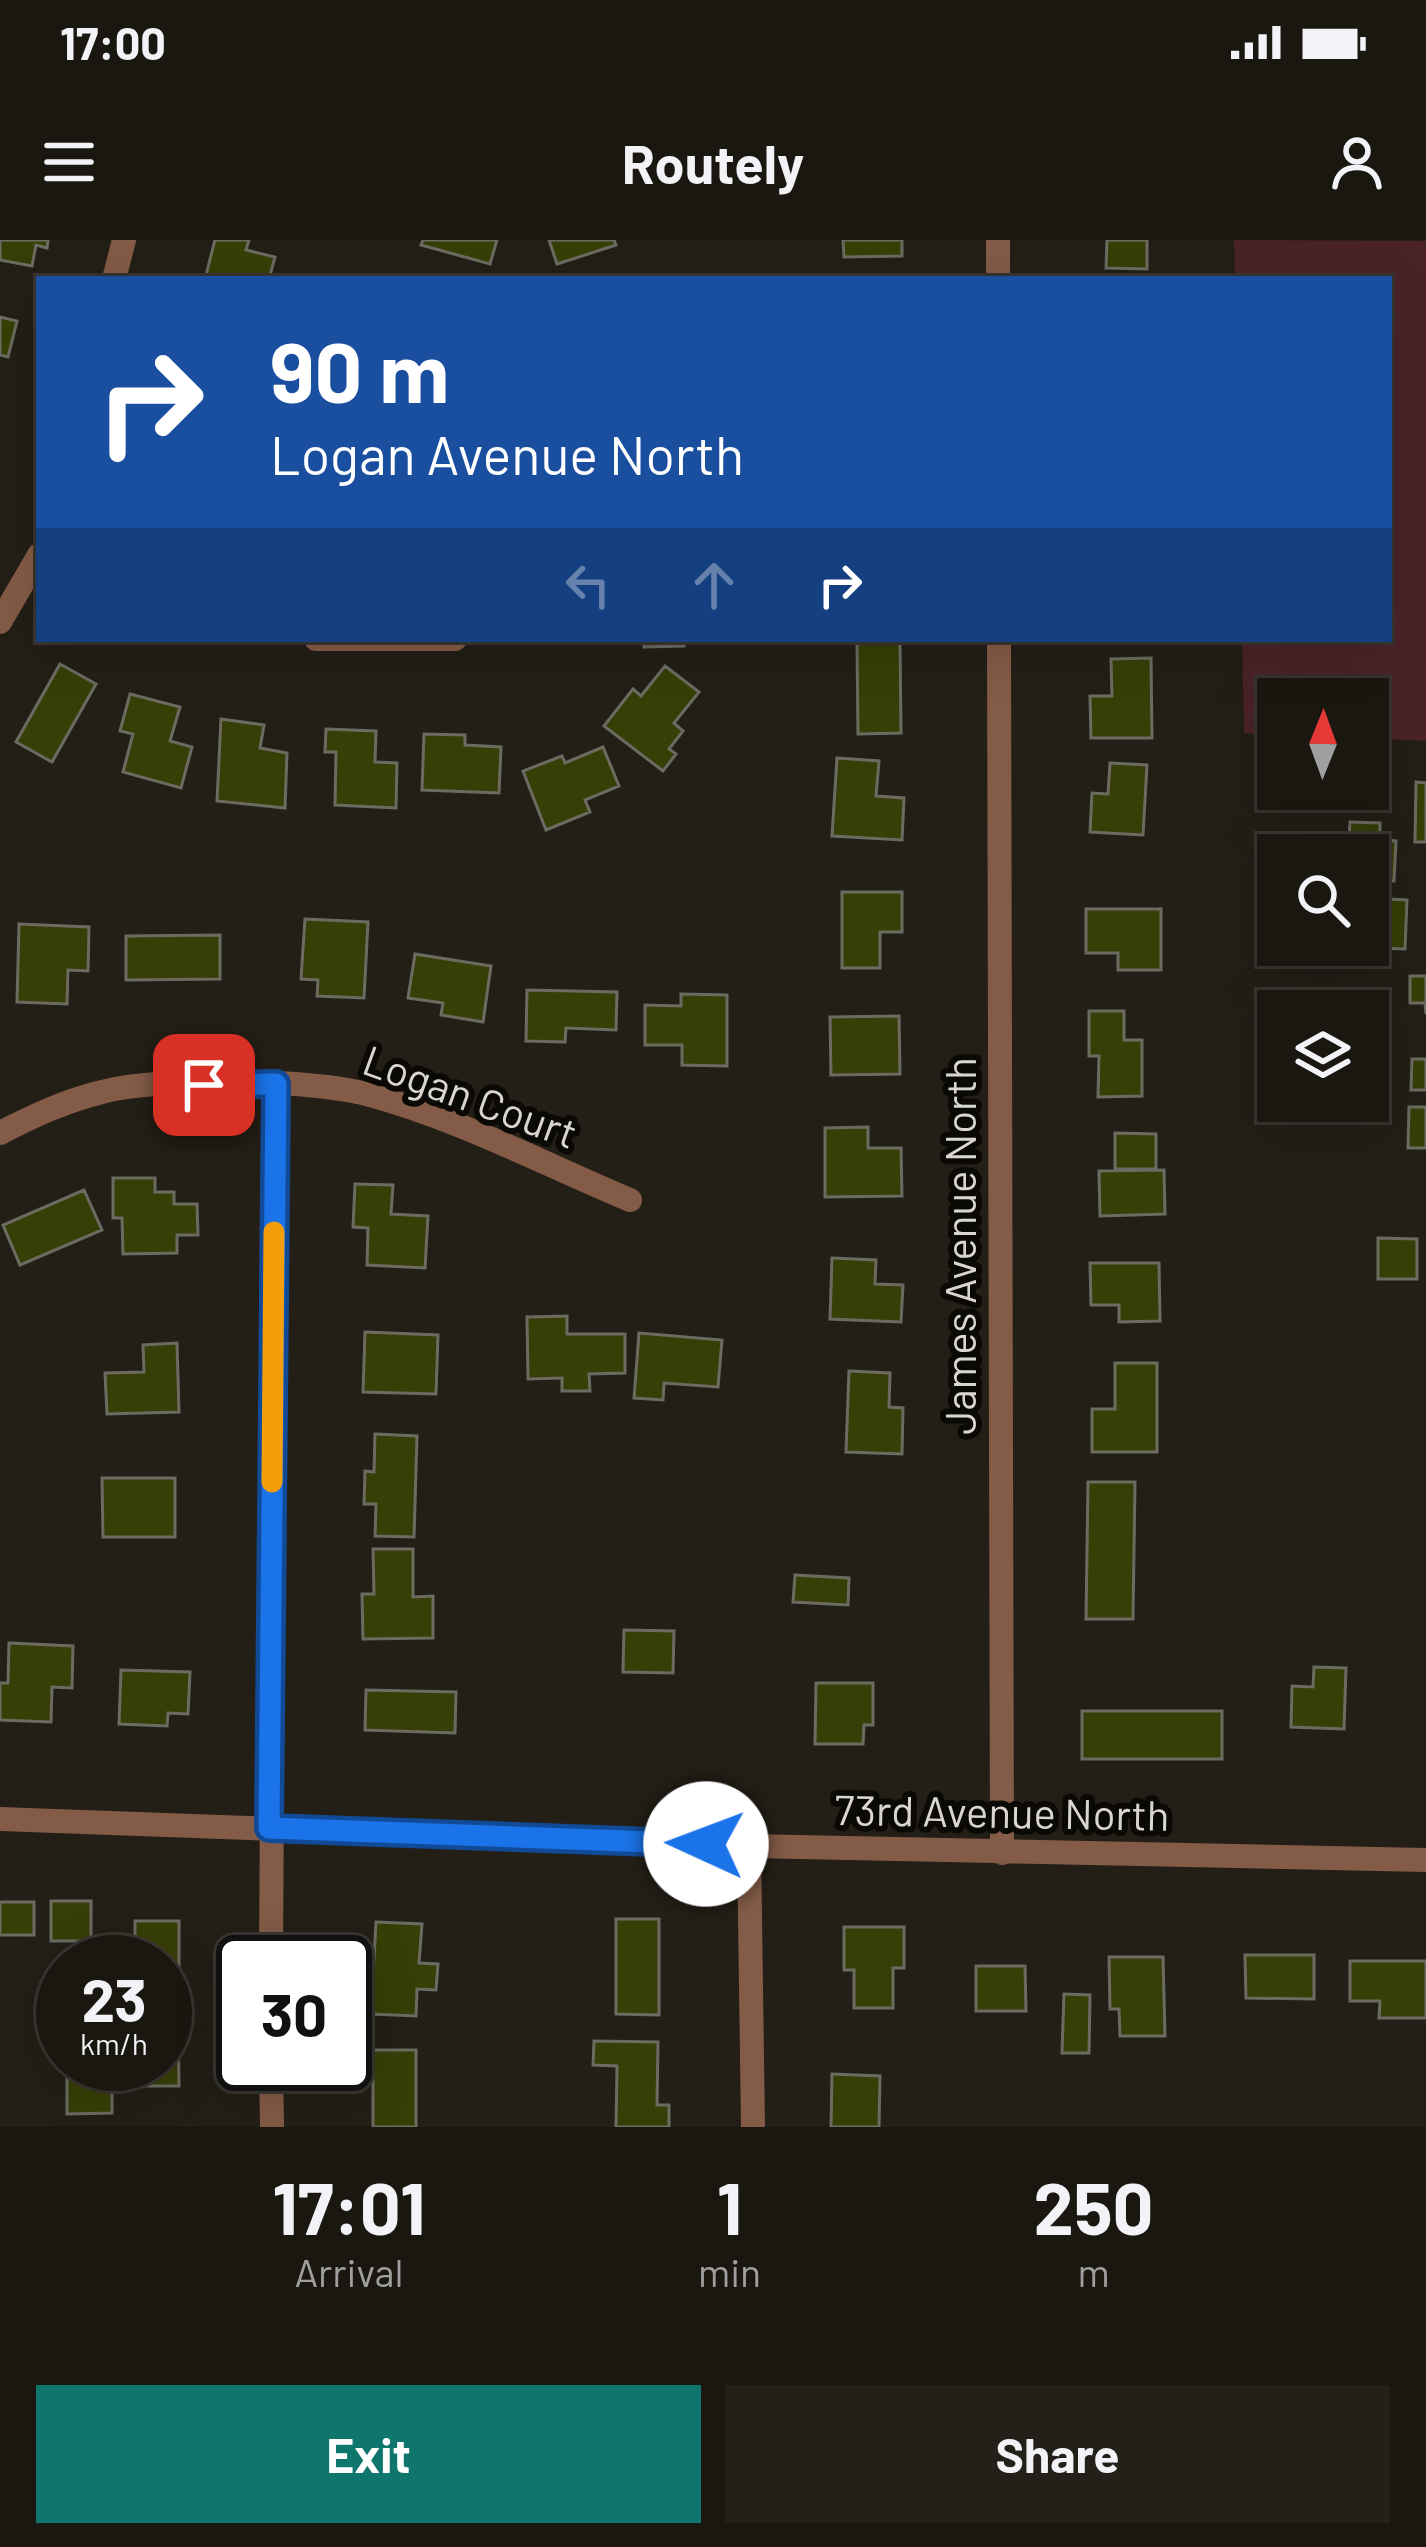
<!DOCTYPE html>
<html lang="en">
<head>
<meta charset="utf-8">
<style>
	:root { --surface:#1a1610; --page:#231f19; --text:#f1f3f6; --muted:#9f9f9f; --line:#383530; --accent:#0f766e }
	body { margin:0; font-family:Barlow,sans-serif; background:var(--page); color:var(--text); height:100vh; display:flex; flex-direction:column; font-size:45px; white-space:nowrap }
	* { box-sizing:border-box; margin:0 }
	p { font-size:39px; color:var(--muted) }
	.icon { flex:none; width:66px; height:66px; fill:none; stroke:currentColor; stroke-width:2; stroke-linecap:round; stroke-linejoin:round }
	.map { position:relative; height:1887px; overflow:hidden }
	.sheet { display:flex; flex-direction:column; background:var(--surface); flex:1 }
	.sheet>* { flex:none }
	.banner { position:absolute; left:36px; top:36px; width:1356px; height:366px; border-radius:0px; box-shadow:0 12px 48px #0002,0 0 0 3px var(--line); background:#1a4fa0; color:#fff; overflow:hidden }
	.needle { width:78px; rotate:1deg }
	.tools { position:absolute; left:1257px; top:438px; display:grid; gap:24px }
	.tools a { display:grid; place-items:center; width:132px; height:132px; border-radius:0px; background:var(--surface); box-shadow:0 12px 48px #0002,0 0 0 3px var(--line); font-size:60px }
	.speed { position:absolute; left:36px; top:1695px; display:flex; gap:24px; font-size:60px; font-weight:700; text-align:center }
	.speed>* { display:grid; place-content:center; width:156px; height:156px; border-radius:50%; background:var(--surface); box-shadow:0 12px 48px #0002,0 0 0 3px var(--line); line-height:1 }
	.speed small { font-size:30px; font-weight:400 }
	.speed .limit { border:6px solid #111; border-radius:18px; background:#fff; color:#111 }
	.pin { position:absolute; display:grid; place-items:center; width:102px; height:102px; color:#fff; margin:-51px; border-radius:24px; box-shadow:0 6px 18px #0006 }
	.me { position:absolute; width:132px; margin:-66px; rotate:272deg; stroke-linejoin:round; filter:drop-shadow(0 0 9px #0008) }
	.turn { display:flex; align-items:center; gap:42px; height:252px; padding:0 36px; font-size:54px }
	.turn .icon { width:156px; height:156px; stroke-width:2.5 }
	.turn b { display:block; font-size:84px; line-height:102px }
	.lanes { display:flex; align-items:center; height:114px; padding:0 36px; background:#0003; justify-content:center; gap:60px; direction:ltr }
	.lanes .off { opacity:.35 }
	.eta { display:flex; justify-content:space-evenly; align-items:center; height:204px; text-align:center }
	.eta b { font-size:72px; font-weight:700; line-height:84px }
	.action { display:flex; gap:24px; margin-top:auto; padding:24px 36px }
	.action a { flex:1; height:138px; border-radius:0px; background:var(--accent); color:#fff; font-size:48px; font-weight:700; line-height:138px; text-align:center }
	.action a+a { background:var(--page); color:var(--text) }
	.status { display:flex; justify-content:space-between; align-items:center; height:84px; padding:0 60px; background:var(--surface); direction:ltr }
	.status svg { height:33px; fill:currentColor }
	header { display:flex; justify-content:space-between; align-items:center; height:156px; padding:0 36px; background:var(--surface); font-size:54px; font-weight:700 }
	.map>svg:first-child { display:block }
	.green { fill:#4a2328 }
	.building { fill:#373e06; stroke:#6a6c62; stroke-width:3 }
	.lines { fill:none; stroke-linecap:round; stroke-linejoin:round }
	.street { stroke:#835b47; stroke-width:24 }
	.route-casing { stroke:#114b97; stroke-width:30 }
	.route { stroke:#1a73e8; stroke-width:21 }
	.slow { stroke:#f59e0b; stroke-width:21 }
	.labels { text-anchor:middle; stroke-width:12; stroke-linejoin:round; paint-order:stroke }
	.street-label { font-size:42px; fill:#d9d6d0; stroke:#0a0906 }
</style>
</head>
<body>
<div class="status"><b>17:00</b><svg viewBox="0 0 49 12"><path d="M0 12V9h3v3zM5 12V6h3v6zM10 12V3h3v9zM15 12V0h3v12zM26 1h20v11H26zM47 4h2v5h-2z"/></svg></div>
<header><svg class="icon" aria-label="menu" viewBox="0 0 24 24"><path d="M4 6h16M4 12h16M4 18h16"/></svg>Routely<svg class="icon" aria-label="person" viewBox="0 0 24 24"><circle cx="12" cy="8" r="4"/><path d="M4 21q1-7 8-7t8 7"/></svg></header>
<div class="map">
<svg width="1426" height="1887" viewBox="0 0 1426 1887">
	<rect width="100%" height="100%" fill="#231e16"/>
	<path class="green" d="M1234 0 1426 1V501L1368 498V459H1278V495L1244 493 1242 399H1389V39H1235Z"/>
	<path class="building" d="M0 0H48L47 8 36 5 32 26 0 20Z
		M215 0H249L246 10 275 17 269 39H205Z
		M423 0H497L490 24 421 5Z
		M549 0H614L616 5 557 24Z
		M843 0H902V16L844 17Z
		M1107 0H1147V29L1106 28Z
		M0 77 17 81 8 117 0 115Z
		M644 399H684V406L644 407Z
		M900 402 901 493 858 494 857 403Z
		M1151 418 1152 498H1091L1090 456H1112L1111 419Z
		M60 424 96 444 52 522 16 502Z
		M665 426 699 452 674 483 683 491 669 509 676 514 663 531 604 486 633 449 641 456Z
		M130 454 180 467 170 501 192 507 181 548 123 532 133 494 120 491Z
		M221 479 264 485 260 508 287 513 285 568 217 561Z
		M326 489 376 491 375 522 397 523 396 568 335 565 336 512H325Z
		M424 494 465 495V505L501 507 499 553 422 550Z
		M603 507 619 546 585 560 590 572 546 590 523 531 562 516 565 523Z
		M837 518 879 521 876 556 904 558 902 600 832 596Z
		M1110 523 1147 525 1143 595 1090 592 1092 553 1108 554Z
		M1416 542 1426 543V602H1415Z
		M1350 582 1380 583V600L1396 601 1394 641 1368 640V615H1348Z
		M842 652H902V692H880V728H842Z
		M1368 658 1407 660 1405 709 1350 707 1368 705Z
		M1086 669H1161V730H1118V713H1086Z
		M305 679 368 682 364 758 317 756 318 740 301 739Z
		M19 684 89 687 88 731 68 730 67 764 17 762Z
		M220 695V739L126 740V696Z
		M415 714 491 726 483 782 441 775 443 763 408 758Z
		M1410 736H1426V774L1425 763H1410Z
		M527 750 617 752 616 790 566 788 565 802 526 801Z
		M681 754 727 755V826L682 825V805H645V765L681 766Z
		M1089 771H1124V800H1142V856L1098 857 1099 816H1089Z
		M899 776 900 834 831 835 830 777Z
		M1412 819H1426V850H1411Z
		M1409 867H1426V908H1408Z
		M868 887V908H901L902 956 825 957V888Z
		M1115 893 1156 894V929H1115Z
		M1164 930 1165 974 1100 976 1099 931Z
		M113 938H155V952H174V964H197L198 995H177V1013L123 1014 122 978H113Z
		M355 944 393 945 391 974 428 976 425 1028 367 1025 368 988 353 987Z
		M84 950 102 990 20 1025 3 985Z
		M1378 998 1417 999V1039H1378Z
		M832 1018 876 1020 875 1044 903 1045 901 1082 830 1079Z
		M1090 1023H1159L1160 1081 1119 1082V1065H1091Z
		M567 1076V1094H625V1133L589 1134 590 1151H562V1138L528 1139 527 1077Z
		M365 1092 438 1095 436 1154 363 1152Z
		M639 1093 722 1100 718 1147 664 1143 663 1160 634 1158Z
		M177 1103 179 1172 107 1174 105 1133 144 1132 143 1105Z
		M1115 1123H1157V1212H1092V1169H1115Z
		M849 1131 890 1133 889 1167 903 1168 902 1214 846 1212Z
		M375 1194 417 1196 414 1297 375 1296 376 1264H364L365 1231 374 1232Z
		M102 1238H175V1297H103Z
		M1088 1242H1135L1133 1379H1086Z
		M373 1309H413V1357L433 1356V1398L363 1399 362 1354H374Z
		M795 1335 849 1338 848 1365 793 1362Z
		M624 1390 674 1391 673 1433 623 1432Z
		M9 1403 73 1406 72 1448 52 1447 51 1482 0 1480V1443H8Z
		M1314 1427 1346 1428 1344 1489 1291 1487 1292 1446 1313 1447Z
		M121 1430 190 1432 188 1474 168 1473 167 1486 119 1484Z
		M816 1443H873V1485H864L863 1504H815Z
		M366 1450 456 1452 455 1493 365 1490Z
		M1082 1471H1222V1519H1082Z
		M51 1661H91V1701H51Z
		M0 1662H34V1695H0Z
		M616 1679H659V1775L616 1774Z
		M135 1681H179V1748H165V1722H135Z
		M376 1682 422 1684 419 1723 438 1724 436 1750 417 1749 416 1776 371 1774Z
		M844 1687H904V1728H893V1768H854V1730H844Z
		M1245 1715H1314V1759L1246 1758Z
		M1109 1717H1163L1165 1796H1120L1119 1769H1110Z
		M1350 1721H1426V1778H1379L1380 1761H1350Z
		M976 1726H1025L1026 1771H976Z
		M1064 1754 1090 1755 1089 1813H1062Z
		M165 1775H178L179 1846H136V1824H165Z
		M594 1801 658 1802 657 1865H669V1887H616L617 1826 593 1825Z
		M373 1810H416V1887H373Z
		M832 1834 880 1836 879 1887H831Z
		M67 1835H112V1873L67 1874Z"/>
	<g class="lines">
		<path class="street" d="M998 0V39
			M114 39 124 0
			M0 382 39 315
			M316 399H455
			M999 399 1002 1613
			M0 893C33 876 65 861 102 852 157 837 311 839 366 854 457 878 544 924 630 960
			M0 1579 749 1606 1426 1620
			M749 1606 753 1887
			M271 1722 276 844
			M271 1824 272 1887"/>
	</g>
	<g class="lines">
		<defs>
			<path id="route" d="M204 845 276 844 269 1588 706 1604"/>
		</defs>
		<use href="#route" class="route-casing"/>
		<use href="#route" class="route"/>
		<path class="slow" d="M272 1242 274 992"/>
	</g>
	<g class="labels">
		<g class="street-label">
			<text transform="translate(470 857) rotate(20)" y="15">Logan Court</text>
			<text transform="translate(961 1006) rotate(-90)" y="15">James Avenue North</text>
			<text transform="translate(1002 1573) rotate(1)" y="15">73rd Avenue North</text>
		</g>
	</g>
</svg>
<div class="tools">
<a><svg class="needle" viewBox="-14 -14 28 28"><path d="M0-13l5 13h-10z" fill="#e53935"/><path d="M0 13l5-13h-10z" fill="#9f9f9f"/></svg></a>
<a><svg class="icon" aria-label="search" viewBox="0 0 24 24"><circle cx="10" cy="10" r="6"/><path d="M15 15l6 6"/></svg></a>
<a><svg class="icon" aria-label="layers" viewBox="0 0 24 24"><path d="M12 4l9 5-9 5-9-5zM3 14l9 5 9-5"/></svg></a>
</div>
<div class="speed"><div>23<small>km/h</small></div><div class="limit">30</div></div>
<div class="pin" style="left:204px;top:845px;background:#d93025"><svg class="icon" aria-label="arrive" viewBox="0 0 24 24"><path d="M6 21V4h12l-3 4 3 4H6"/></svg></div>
<svg class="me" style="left:706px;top:1604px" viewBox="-20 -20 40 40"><circle r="19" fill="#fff"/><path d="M0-13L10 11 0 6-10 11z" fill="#1a73e8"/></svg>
<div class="banner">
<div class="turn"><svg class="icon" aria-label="right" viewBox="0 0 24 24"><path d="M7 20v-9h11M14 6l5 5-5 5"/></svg><div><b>90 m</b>Logan Avenue North</div></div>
<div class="lanes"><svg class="icon off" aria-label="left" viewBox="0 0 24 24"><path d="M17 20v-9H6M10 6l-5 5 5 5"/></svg><svg class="icon off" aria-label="ahead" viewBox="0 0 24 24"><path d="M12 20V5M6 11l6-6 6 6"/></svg><svg class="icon" aria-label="right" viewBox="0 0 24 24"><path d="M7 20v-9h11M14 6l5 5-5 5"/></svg></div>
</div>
</div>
<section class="sheet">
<div class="eta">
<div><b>17:01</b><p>Arrival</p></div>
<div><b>1</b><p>min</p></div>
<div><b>250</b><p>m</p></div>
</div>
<div class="action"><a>Exit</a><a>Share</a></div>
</section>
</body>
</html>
